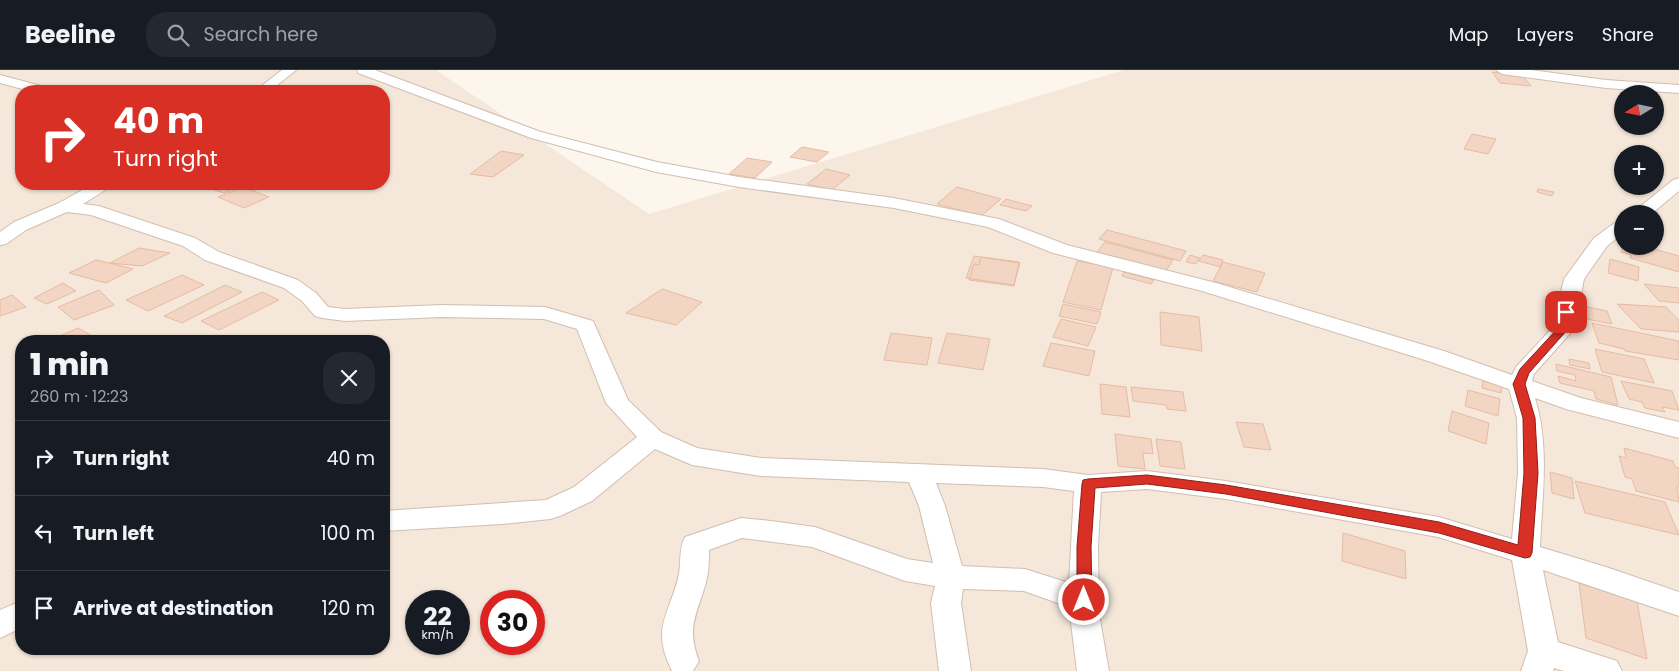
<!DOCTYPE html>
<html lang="en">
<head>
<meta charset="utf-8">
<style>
	:root { --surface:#171b24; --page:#242831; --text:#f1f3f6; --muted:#9ea1a6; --line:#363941 }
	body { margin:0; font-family:Poppins,sans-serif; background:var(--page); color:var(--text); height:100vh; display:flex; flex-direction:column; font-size:19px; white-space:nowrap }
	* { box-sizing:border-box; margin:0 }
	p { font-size:16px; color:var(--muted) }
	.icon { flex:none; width:28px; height:28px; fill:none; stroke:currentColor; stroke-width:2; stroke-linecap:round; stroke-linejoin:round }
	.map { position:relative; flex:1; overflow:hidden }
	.drawer { position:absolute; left:15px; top:265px; width:375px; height:320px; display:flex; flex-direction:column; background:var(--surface); border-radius:20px; box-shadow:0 1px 4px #0004 }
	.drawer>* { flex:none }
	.banner { position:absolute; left:15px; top:15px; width:375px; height:105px; border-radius:20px; box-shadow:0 1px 4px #0004; background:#d93025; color:#fff; overflow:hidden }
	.needle { width:32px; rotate:260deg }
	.buttons { position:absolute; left:1614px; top:15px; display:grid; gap:10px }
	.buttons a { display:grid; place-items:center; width:50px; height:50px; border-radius:50%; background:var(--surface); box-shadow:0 1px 4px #0004; font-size:25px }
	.speed { position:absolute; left:405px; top:520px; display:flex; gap:10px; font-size:25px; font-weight:700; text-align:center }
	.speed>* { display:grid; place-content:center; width:65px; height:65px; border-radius:50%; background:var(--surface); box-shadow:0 1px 4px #0004; line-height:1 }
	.speed small { font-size:12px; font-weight:400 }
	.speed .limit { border:8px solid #d22; background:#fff; color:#111 }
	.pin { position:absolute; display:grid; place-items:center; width:42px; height:42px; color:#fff; margin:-21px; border-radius:10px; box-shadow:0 2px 8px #0006 }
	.me { position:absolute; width:55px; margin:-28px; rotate:0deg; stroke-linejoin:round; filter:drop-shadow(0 0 4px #0008) }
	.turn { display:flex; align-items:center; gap:18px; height:105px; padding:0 15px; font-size:22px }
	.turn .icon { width:65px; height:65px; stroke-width:2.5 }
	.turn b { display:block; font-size:35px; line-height:42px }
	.round { display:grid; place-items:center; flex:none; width:52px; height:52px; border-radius:20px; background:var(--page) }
	.head { display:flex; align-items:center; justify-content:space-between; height:85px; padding:0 15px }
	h1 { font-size:30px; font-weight:800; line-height:38px }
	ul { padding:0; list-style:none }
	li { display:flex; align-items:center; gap:15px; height:75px; padding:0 15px; border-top:1px solid var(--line) }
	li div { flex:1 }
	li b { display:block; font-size:19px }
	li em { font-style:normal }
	header { display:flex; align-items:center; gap:30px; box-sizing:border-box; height:70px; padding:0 25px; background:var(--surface); border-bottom:1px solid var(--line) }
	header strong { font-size:24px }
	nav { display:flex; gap:28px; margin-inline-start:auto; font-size:18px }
	.search { width:350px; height:45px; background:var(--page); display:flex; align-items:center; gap:12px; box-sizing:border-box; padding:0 18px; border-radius:20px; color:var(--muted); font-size:19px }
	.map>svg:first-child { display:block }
	.residential { fill:#f5e8da; fill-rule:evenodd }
	.building { fill:#f3d5c3; stroke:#e6bba3 }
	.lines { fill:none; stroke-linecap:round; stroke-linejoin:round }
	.minor-casing { stroke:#d1beb0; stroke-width:2 }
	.minor { fill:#fff; fill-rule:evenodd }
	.route { fill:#d93025; stroke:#8d1f18 }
</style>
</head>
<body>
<header>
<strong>Beeline</strong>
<div class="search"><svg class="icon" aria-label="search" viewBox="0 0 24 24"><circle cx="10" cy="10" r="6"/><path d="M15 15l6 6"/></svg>Search here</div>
<nav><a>Map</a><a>Layers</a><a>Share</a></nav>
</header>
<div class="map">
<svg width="1679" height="601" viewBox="0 0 1679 601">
	<rect width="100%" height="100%" fill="#fdf6ec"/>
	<path class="residential" d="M0 0H436L649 144 1124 0H1679V601H0ZM21 21H384V114H21ZM1622 24H1655V56H1622ZM1622 84H1655V116H1622ZM1622 144H1655V176H1622ZM21 271H384V579H21ZM416 531H459V574H416ZM491 531H534V574H491Z"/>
	<path class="building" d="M1492 2 1522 5 1531 16 1500 13Z
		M1472 64 1496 69 1488 84 1464 79Z
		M802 77 829 82 817 92 790 87Z
		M501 81 524 85 493 107 470 104Z
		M747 88 772 92 755 108 729 104Z
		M826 99 850 105 832 120 807 114Z
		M209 114H245L224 123 202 116Z
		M244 117 269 127 244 138 218 127Z
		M957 117 1001 129 981 146 937 134Z
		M1538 119 1554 122 1552 126 1537 122Z
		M1006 129 1032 136 1026 141 1000 135Z
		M1107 160 1186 181 1180 191 1099 169Z
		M1105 172 1173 190 1166 201 1097 182Z
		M1623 176 1633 178 1634 176H1643L1679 186V202L1630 188 1631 185 1621 182Z
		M139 178 170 183 142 196 110 193Z
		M1190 185 1200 188 1196 194 1186 192Z
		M1203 185 1223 190 1220 197 1199 191Z
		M974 186 1020 193 1014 215 966 208Z
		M981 187 1019 192 1014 216 969 210 974 194 979 195Z
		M1610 189 1639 197 1638 211 1608 203Z
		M96 190 110 193 133 199 106 213 69 203Z
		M1077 191 1113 197 1101 240 1063 232Z
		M1223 192 1265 203 1257 222 1213 211Z
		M1124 202 1154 210 1151 214 1122 206Z
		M182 205 204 215 148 241 126 230Z
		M63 213 76 221 47 234 34 228Z
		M1644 214 1679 218V233L1659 231Z
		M225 215 242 222 182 253 164 246Z
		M662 219 702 232 676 255 626 243Z
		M99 220 114 235 74 250 58 237Z
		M262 222 279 230 219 260 201 251Z
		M12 225 26 237 0 246V230Z
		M1063 234 1101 242 1097 254 1059 246Z
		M1617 234 1666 237 1679 250V262L1641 259Z
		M1583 236 1607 241 1612 254 1587 249Z
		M1160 242 1199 247 1202 281 1161 275Z
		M1061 249 1096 257 1088 276 1053 267Z
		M1592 253 1679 271V290L1625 281 1624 279 1599 273Z
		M78 258 99 270 49 271Z
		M891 263 932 268 927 295 884 290Z
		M947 263 990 269 983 300 938 293Z
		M1051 273 1095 281 1089 306 1043 296Z
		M1595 279 1644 289 1654 313 1602 302Z
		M1569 289 1589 293 1590 299 1570 295Z
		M1556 294 1611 307 1618 335 1596 329 1594 321 1560 313 1558 306 1576 311 1575 305 1557 301Z
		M1483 311 1502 316 1501 323 1482 318Z
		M1621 311 1672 321 1679 340 1662 337 1665 342 1645 338 1642 332 1629 329Z
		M1100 314 1126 317 1130 347 1102 344Z
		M1131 317 1183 322 1186 341 1167 339 1166 335 1133 331Z
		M1468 320 1500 329 1498 346 1465 336Z
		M1452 341 1489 353 1486 374 1448 361Z
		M1236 352 1263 354 1271 380 1244 377Z
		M1115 364 1151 369 1153 384 1143 383 1145 399 1118 396Z
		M1156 369 1181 372 1185 399 1160 396Z
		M1624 378 1673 391 1675 397 1679 398V416H1677L1679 432 1636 421 1632 409 1625 407 1619 386 1626 388Z
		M1550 402 1572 408 1574 429 1552 423Z
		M1575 411 1665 432 1679 465 1585 443Z
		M1343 463 1405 481 1406 509 1342 491Z
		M1579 513 1637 531 1647 589 1586 568Z"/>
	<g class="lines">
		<defs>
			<path id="minor" d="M282 0H296L270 21H255Z
				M357 0H375L541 62 657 92 739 107 894 128 999 149 1067 175 1216 213 1444 281 1512 305 1516 297 1553 257 1564 209 1594 168 1616 152 1622 151V164L1607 176 1584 209 1574 259 1534 304 1532 311 1581 328 1679 352V368L1566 339 1535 328C1550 376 1542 428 1540 477L1606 497 1679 522V546L1543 500 1558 572 1617 591 1622 601H1564L1554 598 1553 601H1521L1528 581 1512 490 1438 467 1226 429 1147 419 1101 422 1098 477 1099 544 1109 601H1077L1069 537 1024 521 963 519 961 533 971 601H939L931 533 935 516 905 511 812 477 742 468 709 480C709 489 709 499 707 508 699 542 685 555 699 591L693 601H672C650 557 670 545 679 504 681 491 679 478 685 467L741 448 771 451 815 457 907 489 933 493 919 436 909 412 761 406 692 395 655 379 592 431 560 446 550 449 502 454 384 461V441L546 430 574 417 637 367 606 333 577 259 544 249 441 247 345 251 322 248 315 246 302 231 284 218 205 190 183 176 91 145 67 142 26 160 6 174 0 175V162L14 152 59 133 93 114H112L110 117 83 134 99 136 195 168 219 182 298 210 316 223 328 237 345 239 441 235 545 237 593 251 628 330 661 362 697 378 761 388 1043 399 1088 405 1147 401 1226 411 1439 447 1512 469 1518 403 1517 348 1509 319 1428 291 1202 221 1053 183 988 157 894 138 739 117 656 102 531 68 358 3ZM936 413 1043 417 1074 421 1069 513 1025 499 962 496 945 436Z
				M1496 0H1531L1606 10 1679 15V23L1606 18 1502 4Z
				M0 5 49 18 51 21H30L0 13Z
				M1679 108V121L1651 144H1631L1673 110Z
				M21 531V558L0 568V540Z"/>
		</defs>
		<use href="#minor" class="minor-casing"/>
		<use href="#minor" class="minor"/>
	</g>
	<path class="route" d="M1566 239 1572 242 1568 259 1529 303 1525 314 1535 348 1537 384 1538 403 1532 483 1530 487 1525 488 1439 463 1226 424 1147 414 1095 418 1091 477 1092 530 1090 534 1084 536 1079 534 1077 530V477L1082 414 1083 410 1088 409 1147 405 1226 415 1439 452 1518 475 1524 403 1523 348 1513 314 1520 299 1558 258 1561 242Z"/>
</svg>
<div class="buttons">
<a><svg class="needle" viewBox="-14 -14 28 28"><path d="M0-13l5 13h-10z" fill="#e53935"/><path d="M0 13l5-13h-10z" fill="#9ea1a6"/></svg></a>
<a>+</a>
<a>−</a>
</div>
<div class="speed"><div>22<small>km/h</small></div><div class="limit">30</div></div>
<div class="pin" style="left:1566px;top:242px;background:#d93025"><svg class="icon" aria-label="arrive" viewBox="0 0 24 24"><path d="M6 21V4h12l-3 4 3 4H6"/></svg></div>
<svg class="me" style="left:1084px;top:530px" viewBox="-20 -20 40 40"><circle r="17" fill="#d93025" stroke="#fff" stroke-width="3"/><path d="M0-11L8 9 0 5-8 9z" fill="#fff"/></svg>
<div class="banner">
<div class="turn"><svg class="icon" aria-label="right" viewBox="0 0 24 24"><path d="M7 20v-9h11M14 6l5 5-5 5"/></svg><div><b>40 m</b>Turn right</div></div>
</div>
<section class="drawer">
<div class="head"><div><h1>1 min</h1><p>260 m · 12:23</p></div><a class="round"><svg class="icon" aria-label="close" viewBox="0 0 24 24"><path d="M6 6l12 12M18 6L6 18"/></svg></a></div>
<ul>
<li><svg class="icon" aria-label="right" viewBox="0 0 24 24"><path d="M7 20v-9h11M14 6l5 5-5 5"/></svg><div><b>Turn right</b></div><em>40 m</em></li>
<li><svg class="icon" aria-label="left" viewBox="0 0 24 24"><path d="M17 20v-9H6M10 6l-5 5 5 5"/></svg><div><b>Turn left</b></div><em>100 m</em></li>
<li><svg class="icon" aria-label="arrive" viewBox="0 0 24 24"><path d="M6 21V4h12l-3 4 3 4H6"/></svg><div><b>Arrive at destination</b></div><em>120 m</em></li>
</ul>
</section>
</div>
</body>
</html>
